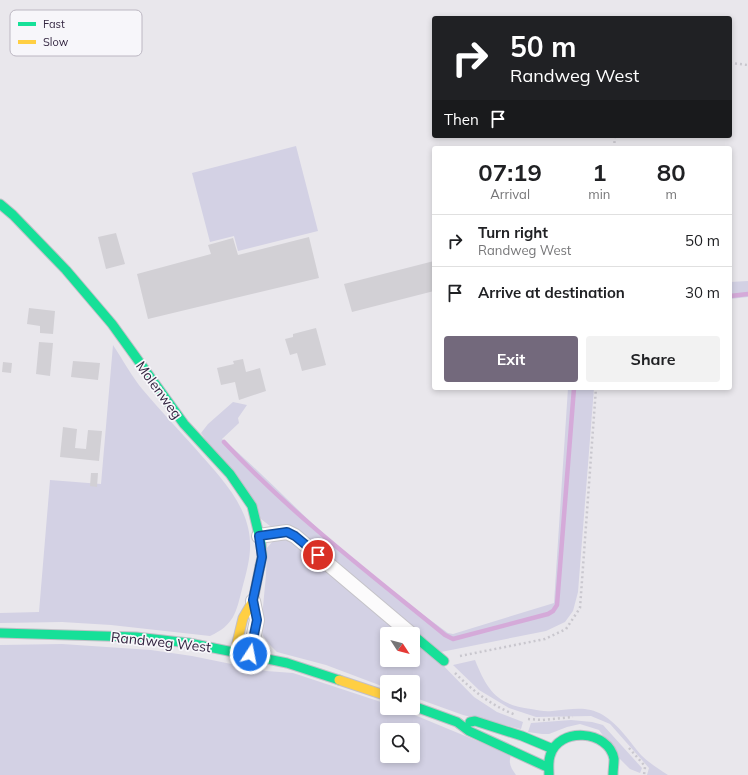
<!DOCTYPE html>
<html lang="en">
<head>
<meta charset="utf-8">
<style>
	:root { --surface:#fff; --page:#f2f2f2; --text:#202124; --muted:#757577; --line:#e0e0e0; --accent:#73697c }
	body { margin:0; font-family:Mulish,sans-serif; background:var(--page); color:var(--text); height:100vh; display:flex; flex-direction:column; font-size:15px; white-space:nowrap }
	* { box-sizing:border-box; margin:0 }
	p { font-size:13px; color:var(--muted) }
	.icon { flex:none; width:22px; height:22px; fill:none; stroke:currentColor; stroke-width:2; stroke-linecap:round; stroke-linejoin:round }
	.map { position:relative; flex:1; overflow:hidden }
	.panel { position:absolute; left:432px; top:146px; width:300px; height:244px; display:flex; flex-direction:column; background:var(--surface); border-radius:4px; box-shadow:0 2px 6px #0003 }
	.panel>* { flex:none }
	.top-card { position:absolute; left:432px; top:16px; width:300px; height:122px; border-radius:4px; box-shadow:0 2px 6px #0003; background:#202124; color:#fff; overflow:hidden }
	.needle { width:26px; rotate:126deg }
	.fabs { position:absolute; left:380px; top:627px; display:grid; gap:8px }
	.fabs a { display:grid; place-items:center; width:40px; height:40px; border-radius:4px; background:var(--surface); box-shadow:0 2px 6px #0003; font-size:20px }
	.pin { position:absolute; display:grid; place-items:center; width:34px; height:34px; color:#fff; margin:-17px; border:2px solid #fff; border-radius:50%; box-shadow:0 1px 4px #0007 }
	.me { position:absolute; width:44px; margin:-22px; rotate:11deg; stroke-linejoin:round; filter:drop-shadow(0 0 3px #0008) }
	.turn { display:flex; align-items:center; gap:14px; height:84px; padding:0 12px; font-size:18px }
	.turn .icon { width:52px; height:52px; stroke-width:2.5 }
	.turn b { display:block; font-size:28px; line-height:34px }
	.then { display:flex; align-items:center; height:38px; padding:0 12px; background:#0003; gap:8px; font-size:15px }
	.eta { display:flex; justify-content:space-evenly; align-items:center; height:68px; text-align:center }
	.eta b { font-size:24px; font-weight:700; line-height:28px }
	.button { display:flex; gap:8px; margin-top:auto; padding:8px 12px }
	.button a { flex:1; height:46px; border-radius:4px; background:var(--accent); color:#fff; font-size:16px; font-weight:700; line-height:46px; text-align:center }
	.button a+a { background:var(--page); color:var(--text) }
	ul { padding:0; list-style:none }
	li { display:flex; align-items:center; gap:12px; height:52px; padding:0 12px; border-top:1px solid var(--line) }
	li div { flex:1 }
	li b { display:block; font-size:15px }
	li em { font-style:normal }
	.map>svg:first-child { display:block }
	.green { fill:#d3d1e4; fill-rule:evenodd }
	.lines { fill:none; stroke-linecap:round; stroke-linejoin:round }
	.stream { stroke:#d5aad9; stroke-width:4.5 }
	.building { fill:#d2d0d5 }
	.street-casing { stroke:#c5c3c8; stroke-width:16 }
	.fast-casing { stroke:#c2bfc7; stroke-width:11 }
	.slow-casing { stroke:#c2bfc7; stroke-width:11 }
	.path { stroke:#c9c7ce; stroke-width:2.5; stroke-dasharray:2 3; stroke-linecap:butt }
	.street { stroke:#fcfbfc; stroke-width:14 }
	.fast { stroke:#16e098; stroke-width:9 }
	.slow { stroke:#ffcf43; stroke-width:9 }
	.route-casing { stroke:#114b97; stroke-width:10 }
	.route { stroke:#1a73e8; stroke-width:7 }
	.labels { text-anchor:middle; stroke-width:3.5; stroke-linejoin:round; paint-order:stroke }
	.street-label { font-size:14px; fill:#332540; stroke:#f7f6fa }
	.key { fill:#f7f6fa; stroke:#bcb7c2; stroke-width:1 }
	.key-label { font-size:11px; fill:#332540 }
</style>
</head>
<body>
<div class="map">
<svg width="748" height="775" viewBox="0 0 748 775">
	<rect width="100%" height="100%" fill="#e9e7ec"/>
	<path class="green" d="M296 146 318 231 238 251 234 236 210 242 192 173Z
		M748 281V297L730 299V282Z
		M113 345C123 360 132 377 143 390 160 410 177 428 194 447 217 474 248 503 250 541 251 557 246 574 242 589 236 613 234 625 210 636L111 625 62 622 0 623V613L39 612 50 480 101 484Z
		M568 388H594L578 592 573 611 565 622 546 631 441 652 286 529 270 526 261 519 201 433 208 424 233 402 247 405 238 418 239 423 222 439C261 471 295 509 333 542 370 574 409 605 448 633L453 634 554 603Z
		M278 538 287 540 300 548 409 634H387V660H413V638L432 654 474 697 497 712 523 722 521 729 463 715 413 697V682H387V688L326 665 277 652 270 645 263 636 261 628 266 575 267 548 272 542Z
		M62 644 151 650 192 656 266 671 293 673 387 704V708L400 709 511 755C508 763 511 768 516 775H0V645ZM387 730H413V756H387Z
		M475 660C487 690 497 705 531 709 538 710 545 712 552 711 571 710 585 705 603 715 619 725 629 741 641 755 649 763 659 769 668 775H647L649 768 610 724 591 716 536 717 509 708 479 690 453 665Z
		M571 720 592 722 603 725 642 768 640 773 630 769 619 758 599 730 580 724 567 727 549 734H542L528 732 531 723Z"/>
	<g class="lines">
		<path class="stream" d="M730 296 748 294
			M224 442C291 514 369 573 445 635L453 639 548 614 553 611 557 605 574 388"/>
	</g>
	<path class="building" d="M116 233 125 264 106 269 98 237Z
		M309 237 319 278 148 319 137 274 211 254 208 245 233 238 238 255Z
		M434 261V291L352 312 344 284Z
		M29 308 55 311 53 334 40 333V326L27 324Z
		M316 328 326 365 302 371 297 353 290 355 285 339 293 337V334Z
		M39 342 53 343 50 376 36 374Z
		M243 359 246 372 260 368 266 391 239 400 235 382 221 385 217 368 234 364 233 361Z
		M73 361 100 363 98 380 71 377Z
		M3 362 12 363 11 373 2 372Z
		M63 427 77 429 75 448 86 449 88 430 102 431 99 461 60 457Z
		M91 473H98L97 487 90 486Z"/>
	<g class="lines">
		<defs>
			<path id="street" d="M259 536 287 532 295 536 411 634
				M250 654 257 620 253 601"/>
			<path id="fast" d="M0 204 13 215 66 270 112 324 184 424 230 474 252 506 261 543 262 557 260 566
				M0 633 136 637 189 643 287 663 339 680
				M413 635 444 661
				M413 706 457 722 469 731 547 767
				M470 722 475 721 522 736 553 749
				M549 775C549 769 548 762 550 756 558 726 609 730 614 759 614 764 613 770 613 775"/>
			<path id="slow" d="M235 651 243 618 253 601 260 566
				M339 680 387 696"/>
		</defs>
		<use href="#street" class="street-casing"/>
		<use href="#fast" class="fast-casing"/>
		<use href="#slow" class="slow-casing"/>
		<path class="path" d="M730 63 748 65
			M614 148 615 136
			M460 656 545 639 566 629 580 608 596 388
			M455 673C473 691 492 706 516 715
			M528 719 542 720 573 717
			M629 748 644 765 645 767 644 775"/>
		<use href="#street" class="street"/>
		<use href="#fast" class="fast"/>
		<use href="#slow" class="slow"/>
	</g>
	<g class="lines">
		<defs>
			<path id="route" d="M250 654 257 620 253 600 262 557 259 536 287 532 295 536 318 555"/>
		</defs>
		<use href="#route" class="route-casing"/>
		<use href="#route" class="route"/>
	</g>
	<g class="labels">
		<g class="street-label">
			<text transform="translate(159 390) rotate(54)" y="5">Molenweg</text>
			<text transform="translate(161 642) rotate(6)" y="5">Randweg West</text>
		</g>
	</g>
	<rect x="10" y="10" width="132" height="46" rx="6" class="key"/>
	<rect x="18" y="22" width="18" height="4" fill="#16e098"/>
	<rect x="18" y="40" width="18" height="4" fill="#ffcf43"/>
	<g class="key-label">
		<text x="43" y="28">Fast</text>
		<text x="43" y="46">Slow</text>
	</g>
</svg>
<div class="fabs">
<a><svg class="needle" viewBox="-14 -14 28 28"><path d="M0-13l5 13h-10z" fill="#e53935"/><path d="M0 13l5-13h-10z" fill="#757577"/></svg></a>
<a><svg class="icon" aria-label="sound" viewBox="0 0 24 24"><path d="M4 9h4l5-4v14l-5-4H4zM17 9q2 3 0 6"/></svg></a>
<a><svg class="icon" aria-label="search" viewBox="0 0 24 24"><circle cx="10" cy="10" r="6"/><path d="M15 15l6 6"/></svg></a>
</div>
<div class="pin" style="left:318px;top:555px;background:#d93025"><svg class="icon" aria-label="arrive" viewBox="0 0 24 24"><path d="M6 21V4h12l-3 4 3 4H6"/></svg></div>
<svg class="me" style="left:250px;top:654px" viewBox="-20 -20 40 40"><circle r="17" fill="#1a73e8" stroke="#fff" stroke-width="3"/><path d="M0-11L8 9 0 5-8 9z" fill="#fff"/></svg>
<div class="top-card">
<div class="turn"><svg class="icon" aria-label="right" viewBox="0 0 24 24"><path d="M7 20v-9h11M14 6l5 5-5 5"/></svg><div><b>50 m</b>Randweg West</div></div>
<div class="then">Then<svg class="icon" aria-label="arrive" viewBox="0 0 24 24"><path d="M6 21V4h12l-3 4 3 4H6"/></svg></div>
</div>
<section class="panel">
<div class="eta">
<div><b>07:19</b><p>Arrival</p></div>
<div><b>1</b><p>min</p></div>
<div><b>80</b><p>m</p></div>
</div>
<ul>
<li><svg class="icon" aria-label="right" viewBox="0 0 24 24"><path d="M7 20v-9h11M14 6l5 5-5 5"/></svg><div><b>Turn right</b><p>Randweg West</p></div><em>50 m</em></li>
<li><svg class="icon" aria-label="arrive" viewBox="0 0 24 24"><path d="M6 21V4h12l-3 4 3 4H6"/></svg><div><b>Arrive at destination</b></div><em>30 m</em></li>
</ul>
<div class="button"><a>Exit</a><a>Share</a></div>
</section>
</div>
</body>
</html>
